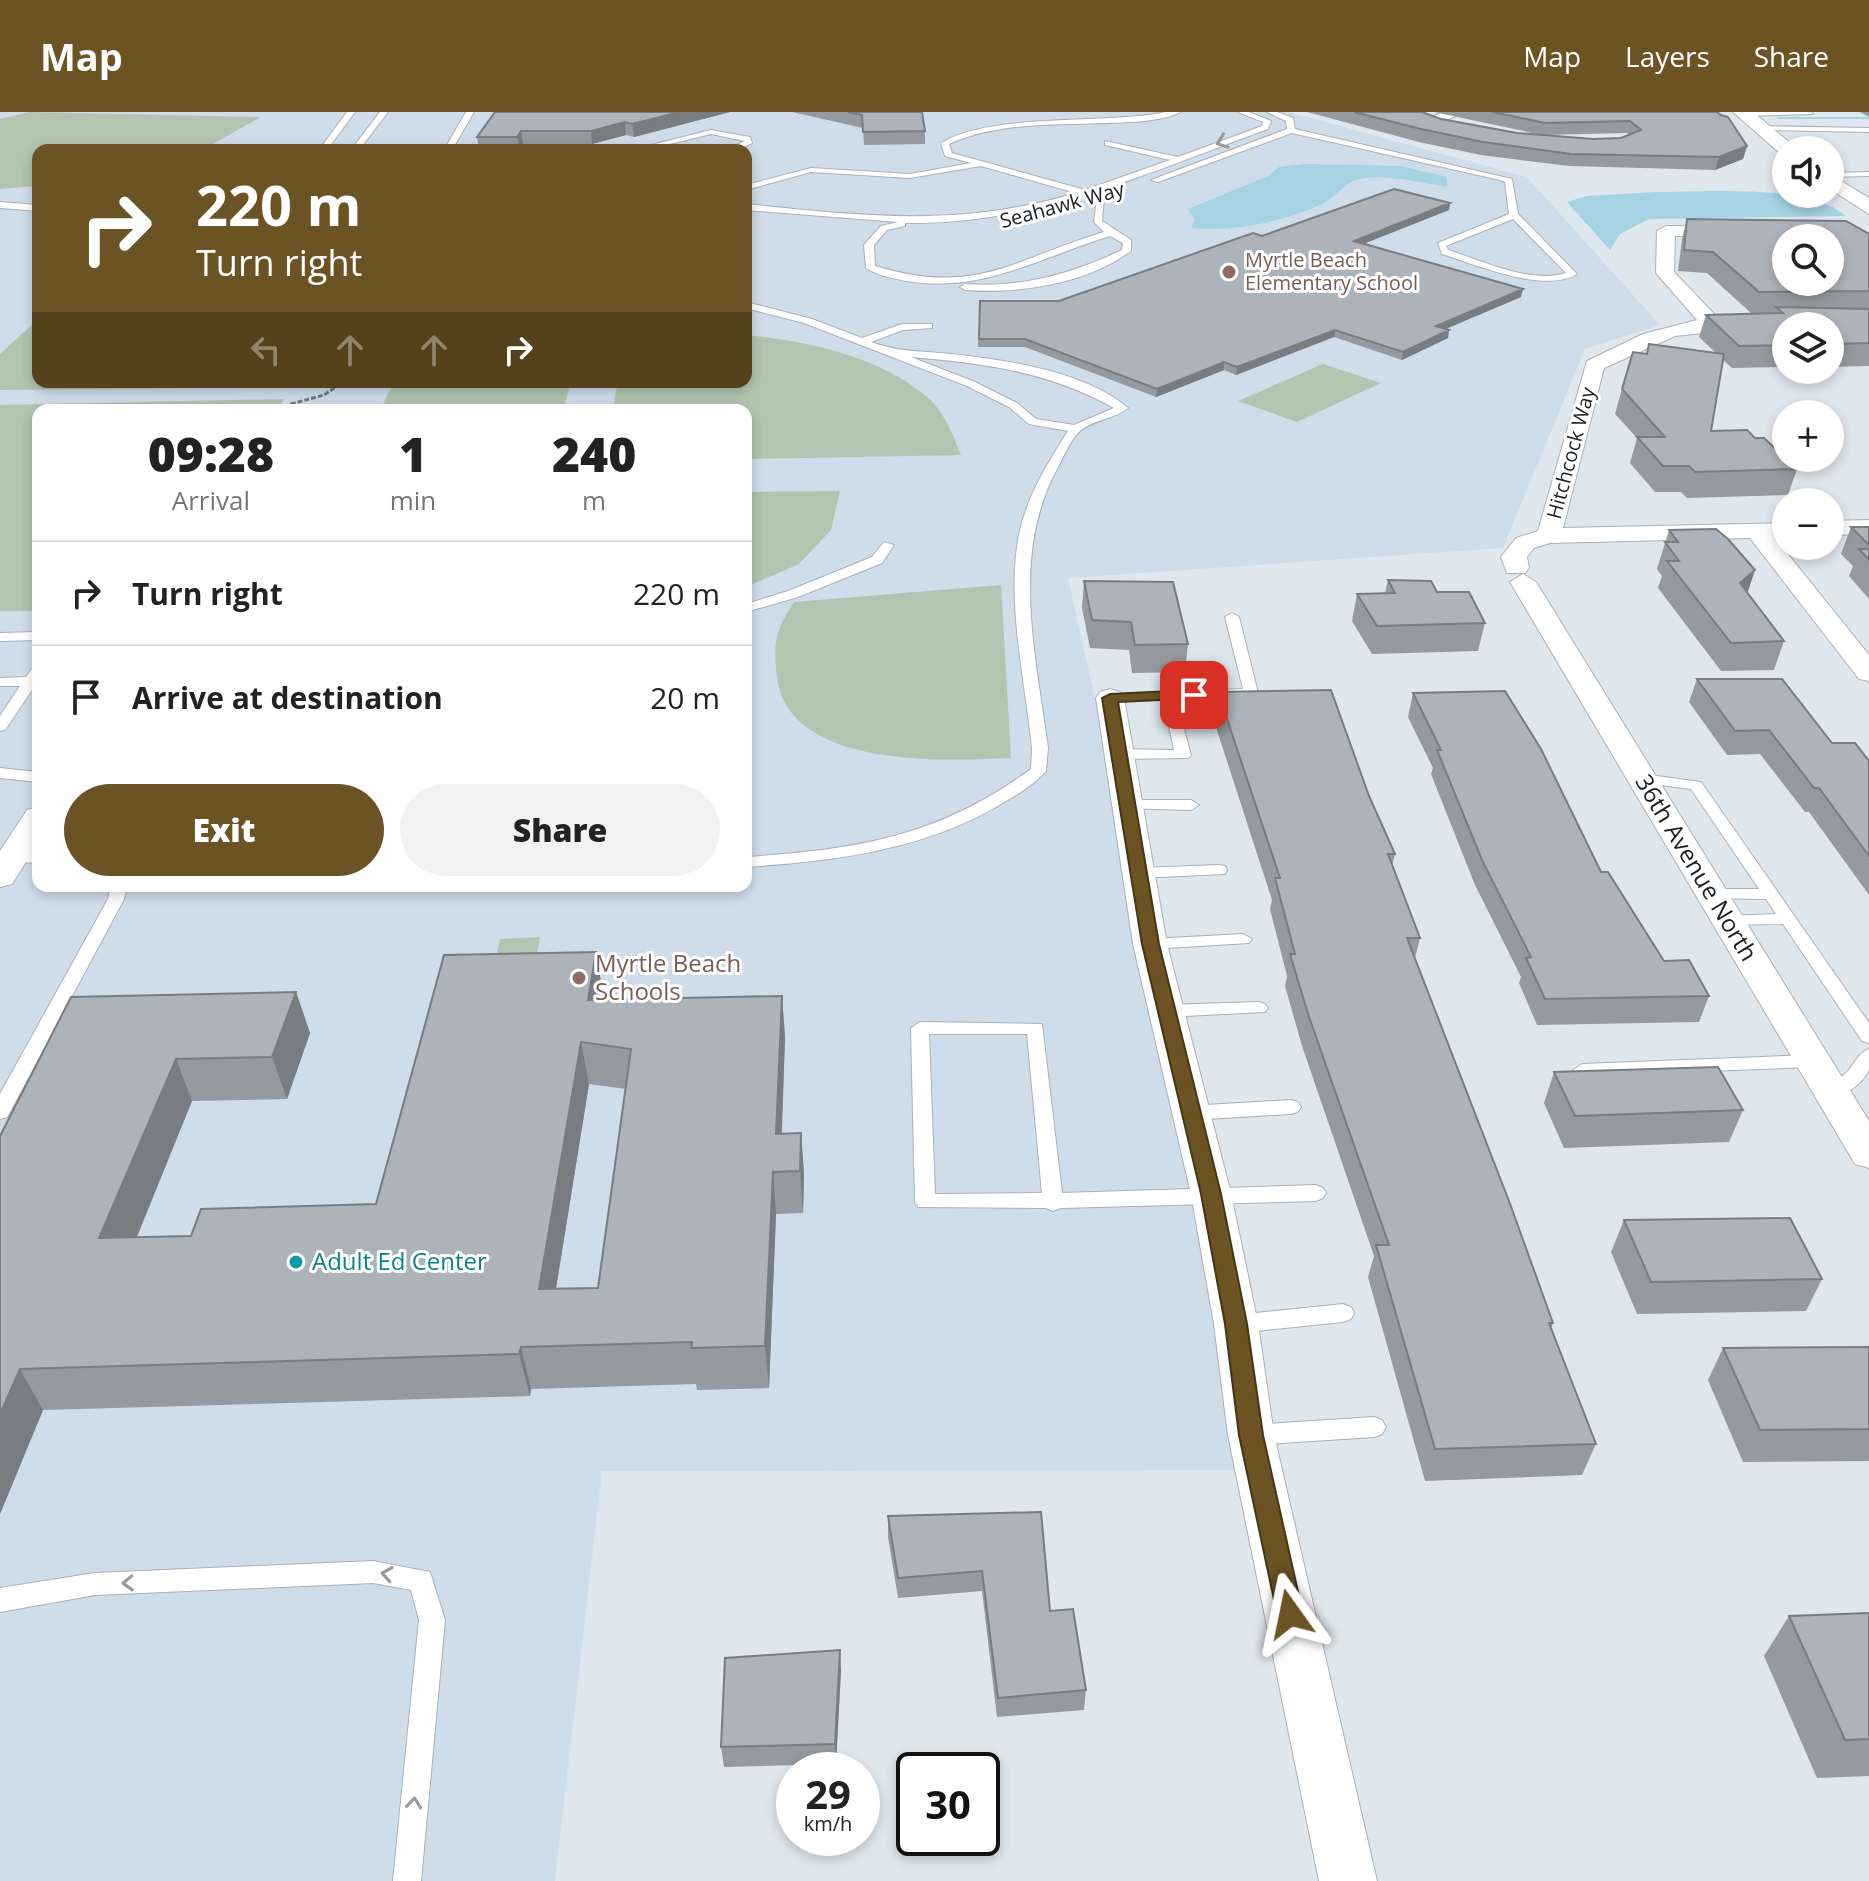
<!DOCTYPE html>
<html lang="en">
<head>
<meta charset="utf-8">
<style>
	:root { --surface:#fff; --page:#f2f2f2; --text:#222; --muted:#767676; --line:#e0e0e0; --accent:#6b5323 }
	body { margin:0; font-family:"Open Sans",sans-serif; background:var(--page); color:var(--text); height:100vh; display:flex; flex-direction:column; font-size:30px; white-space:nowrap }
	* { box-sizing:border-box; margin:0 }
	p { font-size:26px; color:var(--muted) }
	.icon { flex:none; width:44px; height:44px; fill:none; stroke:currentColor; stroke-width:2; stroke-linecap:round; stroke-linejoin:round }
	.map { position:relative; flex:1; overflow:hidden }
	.panel { position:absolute; left:32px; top:292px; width:720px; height:488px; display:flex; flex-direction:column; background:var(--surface); border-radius:16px; box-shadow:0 4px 12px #0003 }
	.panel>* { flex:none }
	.guide { position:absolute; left:32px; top:32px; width:720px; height:244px; border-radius:16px; box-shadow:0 4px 12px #0003; background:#6b5323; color:#fff; overflow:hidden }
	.controls { position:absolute; left:1772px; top:24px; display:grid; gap:16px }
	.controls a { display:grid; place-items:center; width:72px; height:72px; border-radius:50%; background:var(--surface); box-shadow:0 4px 12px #0003; font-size:40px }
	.speed { position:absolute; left:776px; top:1640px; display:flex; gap:16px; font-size:40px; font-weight:700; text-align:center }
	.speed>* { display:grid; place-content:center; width:104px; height:104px; border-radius:50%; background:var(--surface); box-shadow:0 4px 12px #0003; line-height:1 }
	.speed small { font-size:20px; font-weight:400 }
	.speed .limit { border:4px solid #111; border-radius:12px; background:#fff; color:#111 }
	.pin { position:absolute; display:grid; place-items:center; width:68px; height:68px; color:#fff; margin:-34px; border-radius:16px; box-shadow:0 4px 12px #0006 }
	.me { position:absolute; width:88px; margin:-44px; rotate:348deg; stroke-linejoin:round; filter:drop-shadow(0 0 6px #0008) }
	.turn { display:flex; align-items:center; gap:28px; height:168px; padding:0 32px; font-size:36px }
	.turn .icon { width:104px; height:104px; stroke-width:2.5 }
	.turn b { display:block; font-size:56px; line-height:68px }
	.lanes { display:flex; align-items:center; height:76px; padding:0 32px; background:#0003; justify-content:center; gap:40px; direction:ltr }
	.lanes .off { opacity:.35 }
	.eta { display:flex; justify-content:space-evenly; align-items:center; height:136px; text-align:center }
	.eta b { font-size:48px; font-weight:800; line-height:56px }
	.action { display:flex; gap:16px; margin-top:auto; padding:16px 32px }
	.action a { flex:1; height:92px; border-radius:48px; background:var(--accent); color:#fff; font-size:32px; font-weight:800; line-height:92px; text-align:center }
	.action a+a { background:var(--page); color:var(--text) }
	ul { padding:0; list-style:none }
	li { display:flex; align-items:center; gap:24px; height:104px; padding:0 32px; border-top:2px solid var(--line) }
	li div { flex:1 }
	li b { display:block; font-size:30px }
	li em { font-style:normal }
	header { display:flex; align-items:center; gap:48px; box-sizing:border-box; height:112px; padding:0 40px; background:var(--accent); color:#fff }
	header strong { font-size:38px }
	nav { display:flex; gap:44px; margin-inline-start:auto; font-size:28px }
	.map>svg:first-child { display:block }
	.built { fill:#cfdcea; fill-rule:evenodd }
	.green { fill:#b3c4b1 }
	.water { fill:#a6d3e4 }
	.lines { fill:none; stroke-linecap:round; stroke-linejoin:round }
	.stream { fill:#a6d3e4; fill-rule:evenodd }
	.service-casing { stroke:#aab1b8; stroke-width:2 }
	.minor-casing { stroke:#aab1b8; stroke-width:2 }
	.secondary-casing { stroke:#aab1b8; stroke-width:2 }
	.path { stroke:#767b80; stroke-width:3; stroke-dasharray:5 2; stroke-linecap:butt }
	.service { fill:#fff; fill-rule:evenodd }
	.minor { fill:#fff; fill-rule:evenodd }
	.secondary { fill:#fff; fill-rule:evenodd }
	.wall { fill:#949aa0; fill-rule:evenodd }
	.shaded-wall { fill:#787d82 }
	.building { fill:#acb3ba; stroke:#787d82; stroke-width:2; fill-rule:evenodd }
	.oneway { stroke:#989a9b }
	.route { fill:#6b5323; stroke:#463617; stroke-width:2 }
	.education-dot { fill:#8d6e63; stroke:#fff; stroke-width:3 }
	.culture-dot { fill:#0f9aa8; stroke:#fff; stroke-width:3 }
	.labels { text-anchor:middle; stroke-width:6; stroke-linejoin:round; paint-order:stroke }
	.far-street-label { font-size:20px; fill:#1b1e21; stroke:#fff }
	.far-education-label { font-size:20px; fill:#785e54; stroke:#fff; text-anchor:start }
	.street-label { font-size:24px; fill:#1b1e21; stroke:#fff }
	.education-label { font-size:24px; fill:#785e54; stroke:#fff; text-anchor:start }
	.culture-label { font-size:24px; fill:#0d838f; stroke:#fff; text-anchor:start }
</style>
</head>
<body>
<header>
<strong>Map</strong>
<nav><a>Map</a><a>Layers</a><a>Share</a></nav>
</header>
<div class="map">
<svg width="1869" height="1769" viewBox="0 0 1869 1769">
	<rect width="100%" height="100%" fill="#dfe7ee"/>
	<path class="built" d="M0 0H1288L1527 65 1660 213 1585 237 1503 436 1068 466 1268 1358 602 1359 555 1769H0ZM38 38H746V270H38ZM38 298H746V774H38Z"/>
	<path class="green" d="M30 0 261 5 202 38H38V74L0 77V7Z
		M36 209 38 270H303L300 275 0 278V242Z
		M746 223C807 229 879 244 927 285 944 299 953 323 961 343L746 347V298H612L618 270H746Z
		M1323 252 1381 271 1297 310 1238 289Z
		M394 270H571L563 298H380Z
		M284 287 277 298H38V499H0V293Z
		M840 379 831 418 799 452 746 475V380Z
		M1001 473 1011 646C944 649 788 657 777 565 773 531 775 519 794 490Z
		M540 825 534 858 493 859 500 827Z"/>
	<path class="water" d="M1305 52 1401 54 1447 65V74C1418 72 1390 61 1360 67 1344 70 1338 84 1324 91 1282 110 1237 120 1191 116L1195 107 1188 97 1268 64 1279 55Z
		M1655 80C1703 80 1810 71 1846 104L1649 107 1620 122 1610 138 1567 90 1587 84Z"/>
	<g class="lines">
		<path class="stream" d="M1776 5H1869V7H1778Z"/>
		<defs>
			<path id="service" d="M347 0H355L327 38H319Z
				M380 0H388L359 38H351Z
				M466 0H474L452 38H444Z
				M1166 0H1181C1160 10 1131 10 1108 11 1054 13 999 10 949 32L952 41 1085 78 1170 48 1105 33V29L1178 45 1262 14 1263 10 1238 0H1249L1271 9 1268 17C1149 60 1034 114 905 111V114L887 118 874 133 875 154C977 185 1013 147 1104 120L1094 110 1097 86 1104 84 1102 109 1131 128V139C1086 172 1019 182 965 178L960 175 965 172C1022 176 1071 162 1122 138L1123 131 1110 124C1041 145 981 182 907 169 894 167 877 163 866 156L864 133 881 114 898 110 746 98V92C864 104 960 116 1076 81L981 54 910 66 811 60 746 78V73L811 56 910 62 971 51 945 44 941 31C994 0 1102 13 1166 0Z
				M1267 0H1277L1293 6 1295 17 1512 67 1518 102 1577 162C1544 182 1477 153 1442 142L1438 131 1509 102 1505 70 1500 68 1292 21 1158 70 1151 68 1287 17 1286 9ZM1513 107 1566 161C1530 172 1483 149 1448 138L1446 134Z
				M1743 0H1811L1813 2 1744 4 1740 2Z
				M1757 14 1869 16V20L1760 18Z
				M711 18 750 25 752 31 739 38H728L744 29 711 22 645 38H631Z
				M1869 60V64L1830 65V61Z
				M0 90 38 93V99L0 96Z
				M746 190 812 207 862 226 902 212H932V216L903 218 871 230C897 240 923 239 951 242 1006 248 1085 259 1128 296 1115 307 1091 308 1079 320 1070 329 1063 346 1057 357 1010 444 1036 543 1048 636L1046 659C1033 674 1013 685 996 695 919 739 833 749 746 755V745C858 737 938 725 1031 657L1032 636C1025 567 1004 481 1021 414 1030 379 1049 349 1068 319L1029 312 1009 295 967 274 804 211 746 196ZM911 245C983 251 1050 260 1114 296L1074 313 1036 307 1017 291 975 270Z
				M884 430 894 433 882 451 798 485 746 500V492L788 479 872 445Z
				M1232 501 1239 505 1258 581 1256 584 1110 590 1103 586 1110 582 1243 577 1225 505Z
				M38 520V528L0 529V521Z
				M38 554V569L5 618 0 619V604L20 574H0V566L26 565 33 555Z
				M1175 606 1182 610 1191 643 1188 646 1117 647 1109 642 1117 637 1174 638 1168 610Z
				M0 656 38 660V670L0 666Z
				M1642 662 1701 670 1869 911V931L1862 929 1783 812 1722 813 1719 809 1728 804 1776 802 1766 787 1707 786 1705 782 1707 778 1713 777H1759L1691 677 1637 670 1634 667Z
				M1126 688H1191L1199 693 1191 698 1120 696 1118 693Z
				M12 741H38V751L6 749 4 746 6 743Z
				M1219 753 1225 754 1227 758 1225 762 1138 766 1130 761 1138 756Z
				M111 774H127L124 787 10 1000 7 1005 0 1007V982L108 787Z
				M1243 822 1252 827 1249 831 1150 837 1141 832 1150 827Z
				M1259 890 1265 892 1268 896 1265 900 1165 905 1156 899 1165 893Z
				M920 910 1042 912 1062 1081 1316 1073 1323 1076 1326 1081 1323 1086 1316 1089 1061 1096 1053 1099 1046 1096 918 1095 915 1090 911 916ZM929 922H1027L1042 1081 935 1082Z
				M1869 937C1869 942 1869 952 1869 957 1864 972 1839 989 1825 985L1822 980C1829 972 1837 969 1845 962 1854 954 1857 941 1869 937Z
				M1813 943 1822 949 1813 955 1582 964 1573 958 1582 952Z
				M1291 988 1298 990 1301 995 1298 1000 1291 1002 1189 1008 1182 1006 1179 1001 1182 996 1189 994Z
				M1343 1192 1351 1195 1354 1201 1351 1207 1343 1210 1236 1221 1228 1218 1225 1212 1228 1206 1236 1203Z
				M1374 1305 1382 1308 1386 1315 1382 1322 1374 1325 1251 1333 1243 1330 1239 1323 1243 1316 1251 1313Z
				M373 1449 430 1460 445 1508 421 1769H393L419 1508 411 1478 373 1471 95 1483 0 1500V1476L95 1461Z"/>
			<path id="minor" d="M1443 0H1466L1433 13 1425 8Z
				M1666 114 1740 115V123L1734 124H1675L1674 160 1717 205 1751 204 1761 210 1751 216 1675 224 1604 256 1563 416 1786 411V425L1775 426 1869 543V569L1859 567 1750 426 1550 431 1534 436 1527 445 1529 456 1525 461H1507L1501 445 1516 426 1538 419 1587 249 1643 222 1697 208 1656 161 1657 119Z
				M1869 408V422L1830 423V409Z
				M1523 462 1536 470 1869 1009V1056L1855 1052 1510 470Z
				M1110 577 1120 580 1124 586 1167 832 1231 1082 1258 1212 1274 1323 1377 1769H1319L1228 1323 1214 1212 1191 1082 1133 832 1096 586 1100 580Z
				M38 695V731L12 772 0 775V739L27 698Z"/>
			<path id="secondary" d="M1733 0H1753L1798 38H1786V43L1781 42Z
				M1830 62 1869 86V102L1830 77Z"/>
		</defs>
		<use href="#service" class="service-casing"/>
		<use href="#minor" class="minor-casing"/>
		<use href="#secondary" class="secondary-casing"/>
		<path class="path" d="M287 298 291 292 324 283 343 270"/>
		<use href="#service" class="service"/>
		<use href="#minor" class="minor"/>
		<use href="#secondary" class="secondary"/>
	</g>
	<path class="wall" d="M495 0H730L634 25 626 23 592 32H523L519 38H479L477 25Z
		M792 0H922L925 19V32L864 33 863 16Z
		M1307 0H1422L1441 7 1517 21 1593 27 1621 26 1629 23 1627 21 1542 23 1434 0H1717L1747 34 1743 47 1715 58 1569 54 1481 43 1419 30Z
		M1860 0H1869V5Z
		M1450 91 1449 98 1365 131 1521 185 1445 217 1449 218 1448 226 1402 248 1334 225 1236 263 1224 258 1156 285 1025 235H978L980 189H1059L1262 124Z
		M1687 107 1869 122V254L1830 255V214H1786V255L1732 256 1723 248 1711 319 1755 326 1797 357 1788 383 1687 386 1681 380H1655L1630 351 1637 326 1615 302 1622 277 1647 242 1716 241 1699 225 1706 203 1752 202 1707 161 1678 159 1682 127Z
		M1851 415H1869V487L1849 464 1853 454 1841 442Z
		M1669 418 1747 481 1784 529 1774 558 1721 559 1658 476 1662 464 1657 457Z
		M1388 468 1437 480 1485 511 1478 539 1372 542 1352 509 1357 482 1385 481Z
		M1084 469 1188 532 1185 560 1132 561 1129 538 1090 536 1082 496Z
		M1697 567 1869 649V783L1809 700H1805L1760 642 1727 643 1689 590Z
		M1218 580 1369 684 1395 742 1392 754 1420 826 1415 846 1553 1211 1551 1217 1596 1332 1582 1363 1425 1369 1368 1165 1374 1144 1302 934 1285 874 1287 864 1270 797 1272 788 1214 609Z
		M1413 581 1601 760 1664 849 1709 884 1699 910 1537 913 1519 871 1521 865 1475 773 1431 662 1433 656 1408 605Z
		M296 880 310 921 287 987 192 989 137 1125 191 1124 376 1092 603 881 602 888 782 884 785 925 782 1021H801L804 1062 803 1101 776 1102 769 1276 697 1278 696 1272 531 1277 530 1284 43 1298 0 1402V1024ZM589 972 626 977 598 1176 556 1177Z
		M1554 960 1743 998 1729 1030 1564 1036 1544 991Z
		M1624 1108 1822 1167 1806 1199 1637 1202 1611 1140Z
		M1869 1235V1349L1743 1350 1708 1268 1723 1236Z
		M888 1404 1050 1499 1086 1578 1084 1598 997 1605 982 1479 898 1486 888 1425Z
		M1869 1501V1664L1817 1666 1764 1544 1789 1504Z
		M841 1558 836 1652 724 1655 721 1635Z"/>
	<path class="shaded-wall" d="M680 0H730L634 25 632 12Z
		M625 10 626 23 592 32 591 19Z
		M521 19 523 32 519 38 517 25Z
		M1747 34 1743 47 1715 58 1719 45Z
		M1450 91 1449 98 1353 136 1354 129Z
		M1523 177 1521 185 1434 222 1436 214Z
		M1335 218 1334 225 1236 263 1237 255Z
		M1449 218 1448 226 1402 248 1403 240Z
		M1224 250V258L1156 285 1157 277Z
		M1755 458 1746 486 1740 471Z
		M596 840 603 881 595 930 588 888Z
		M296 880 310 921 287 987 272 945Z
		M782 884 785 925 780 1063 776 1022Z
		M581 930 589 972 549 1219 539 1177Z
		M176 947 192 989 119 1168 99 1126Z
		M801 1021 804 1062 803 1101 800 1059Z
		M773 1060 776 1102 769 1276 765 1234Z
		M521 1235 531 1277 530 1284 519 1242Z
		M20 1257 43 1298 0 1402V1302Z
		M840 1538 841 1558 836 1652 835 1632Z"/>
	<path class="building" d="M495 0H680L632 12 625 10 591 19H521L517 25H477Z
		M848 0H922L925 19 863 20 862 3Z
		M1354 0H1422L1441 7 1517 21 1593 27 1621 26 1641 18 1630 9 1545 11 1492 0H1717L1721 3 1728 5 1747 34 1719 45 1571 42 1483 30 1421 17Z
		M1394 77 1450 91 1354 129 1523 177 1436 214 1449 218 1403 240 1335 218 1237 255 1224 250 1157 277 1025 227H979L980 189H1059L1253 121 1262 124Z
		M1687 107 1846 109 1869 122V179L1759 180 1713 140 1684 138ZM1786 126H1830V170H1786Z
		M1776 195 1869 197V231L1830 232V214H1786V233L1739 234 1706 203 1783 201Z
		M1649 232 1724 242 1711 319 1747 318 1755 326H1764L1797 357 1695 360 1689 354H1663L1637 325H1665L1622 277 1633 240 1647 242Z
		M1851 415H1869V433Z
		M1716 417 1728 427 1755 458 1740 471 1784 529 1731 531 1667 449H1679L1665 430H1678L1669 418Z
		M1859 437H1869V448Z
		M1388 468 1431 469 1437 480H1469L1485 511 1377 514 1357 482 1395 481Z
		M1084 469 1173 470 1188 532 1135 533 1131 510 1092 508Z
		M1697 567H1782L1832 631H1855L1869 649V744L1819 676H1814L1769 618 1735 619Z
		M1331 578 1369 684 1395 742H1388L1420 826H1407L1509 1089 1553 1211H1549L1596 1332 1435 1337 1376 1133H1389L1308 902 1290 842H1295L1275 766H1280L1218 580Z
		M1505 579 1541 637 1601 760H1608L1664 849 1689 848 1709 884 1545 887 1526 846 1531 845 1482 748 1437 638H1441L1413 581Z
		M596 840 588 888 782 884 776 1022 801 1021 800 1059 773 1060 765 1234 691 1236 692 1230 521 1235 519 1242 20 1257 0 1302V1024L71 885 296 880 272 945 176 947 99 1126 191 1124 201 1097 376 1092 444 843ZM581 930 631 937 598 1176 539 1177Z
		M1718 955 1743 998 1575 1004 1554 960Z
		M1790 1106 1822 1167 1651 1170 1624 1108Z
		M1869 1235V1317L1760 1318 1723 1236Z
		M1041 1400 1050 1499 1073 1497 1086 1578 998 1586 982 1459 898 1466 888 1404Z
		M1869 1501V1627L1845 1628 1789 1504Z
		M840 1538 835 1632 721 1635 725 1546Z"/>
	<defs><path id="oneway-chevron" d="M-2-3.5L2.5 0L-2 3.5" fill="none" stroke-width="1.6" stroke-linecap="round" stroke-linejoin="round" transform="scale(2)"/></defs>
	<g class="oneway">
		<use href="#oneway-chevron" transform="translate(1222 30) rotate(160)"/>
		<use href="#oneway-chevron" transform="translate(387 1462) rotate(-171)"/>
		<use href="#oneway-chevron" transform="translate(128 1471) rotate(178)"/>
		<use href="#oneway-chevron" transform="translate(414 1691) rotate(-84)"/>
	</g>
	<path class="route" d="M1194 578 1201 583 1199 586 1118 590 1159 832 1221 1082 1247 1212 1263 1323 1303 1502 1299 1510 1290 1513 1281 1510 1277 1502 1239 1323 1225 1212 1201 1082 1142 832 1102 586 1110 582Z"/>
	<g class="education-dot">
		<circle cx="1229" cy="160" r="8"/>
		<circle cx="579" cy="866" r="8"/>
	</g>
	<circle class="culture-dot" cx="296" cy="1150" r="8"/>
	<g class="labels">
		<g class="far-street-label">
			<text transform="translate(1062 93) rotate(-15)" y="7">Seahawk Way</text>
			<text transform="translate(1571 341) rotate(-75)" y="7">Hitchcock Way</text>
		</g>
		<g class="far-education-label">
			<text x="1245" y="155">Myrtle Beach<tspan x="1245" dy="23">Elementary School</tspan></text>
		</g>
		<g class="street-label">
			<text transform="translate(1696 756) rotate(59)" y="8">36th Avenue North</text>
		</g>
		<g class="education-label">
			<text x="595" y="860">Myrtle Beach<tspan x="595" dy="28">Schools</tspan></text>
		</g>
		<g class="culture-label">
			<text x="312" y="1158">Adult Ed Center</text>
		</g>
	</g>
</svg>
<div class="controls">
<a><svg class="icon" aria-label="sound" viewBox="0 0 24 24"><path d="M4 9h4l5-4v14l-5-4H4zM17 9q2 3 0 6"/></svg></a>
<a><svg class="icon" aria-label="search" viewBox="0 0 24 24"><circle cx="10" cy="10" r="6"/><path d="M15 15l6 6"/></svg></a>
<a><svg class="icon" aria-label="layers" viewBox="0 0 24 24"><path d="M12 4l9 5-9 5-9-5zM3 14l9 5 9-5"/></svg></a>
<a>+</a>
<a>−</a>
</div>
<div class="speed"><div>29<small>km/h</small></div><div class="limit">30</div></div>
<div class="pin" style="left:1194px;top:583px;background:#d93025"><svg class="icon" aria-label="arrive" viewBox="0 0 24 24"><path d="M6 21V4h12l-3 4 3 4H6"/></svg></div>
<svg class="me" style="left:1290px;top:1502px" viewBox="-20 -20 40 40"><path d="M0-17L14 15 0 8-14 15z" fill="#6b5323" stroke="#fff" stroke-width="4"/></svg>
<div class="guide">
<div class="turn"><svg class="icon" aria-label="right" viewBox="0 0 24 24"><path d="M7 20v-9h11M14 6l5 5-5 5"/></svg><div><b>220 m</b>Turn right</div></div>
<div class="lanes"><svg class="icon off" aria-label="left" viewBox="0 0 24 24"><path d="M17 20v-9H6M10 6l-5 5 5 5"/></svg><svg class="icon off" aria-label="ahead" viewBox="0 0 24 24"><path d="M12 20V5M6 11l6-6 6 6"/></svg><svg class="icon off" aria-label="ahead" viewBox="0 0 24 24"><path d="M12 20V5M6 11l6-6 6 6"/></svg><svg class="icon" aria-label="right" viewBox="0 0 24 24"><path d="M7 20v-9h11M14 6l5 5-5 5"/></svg></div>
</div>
<section class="panel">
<div class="eta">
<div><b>09:28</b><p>Arrival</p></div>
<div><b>1</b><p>min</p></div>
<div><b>240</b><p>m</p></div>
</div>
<ul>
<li><svg class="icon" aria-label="right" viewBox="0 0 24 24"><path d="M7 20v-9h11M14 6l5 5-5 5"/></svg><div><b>Turn right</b></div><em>220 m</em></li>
<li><svg class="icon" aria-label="arrive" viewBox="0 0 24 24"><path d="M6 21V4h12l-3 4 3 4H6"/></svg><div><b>Arrive at destination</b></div><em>20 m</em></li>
</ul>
<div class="action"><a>Exit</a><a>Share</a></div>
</section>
</div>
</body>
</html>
